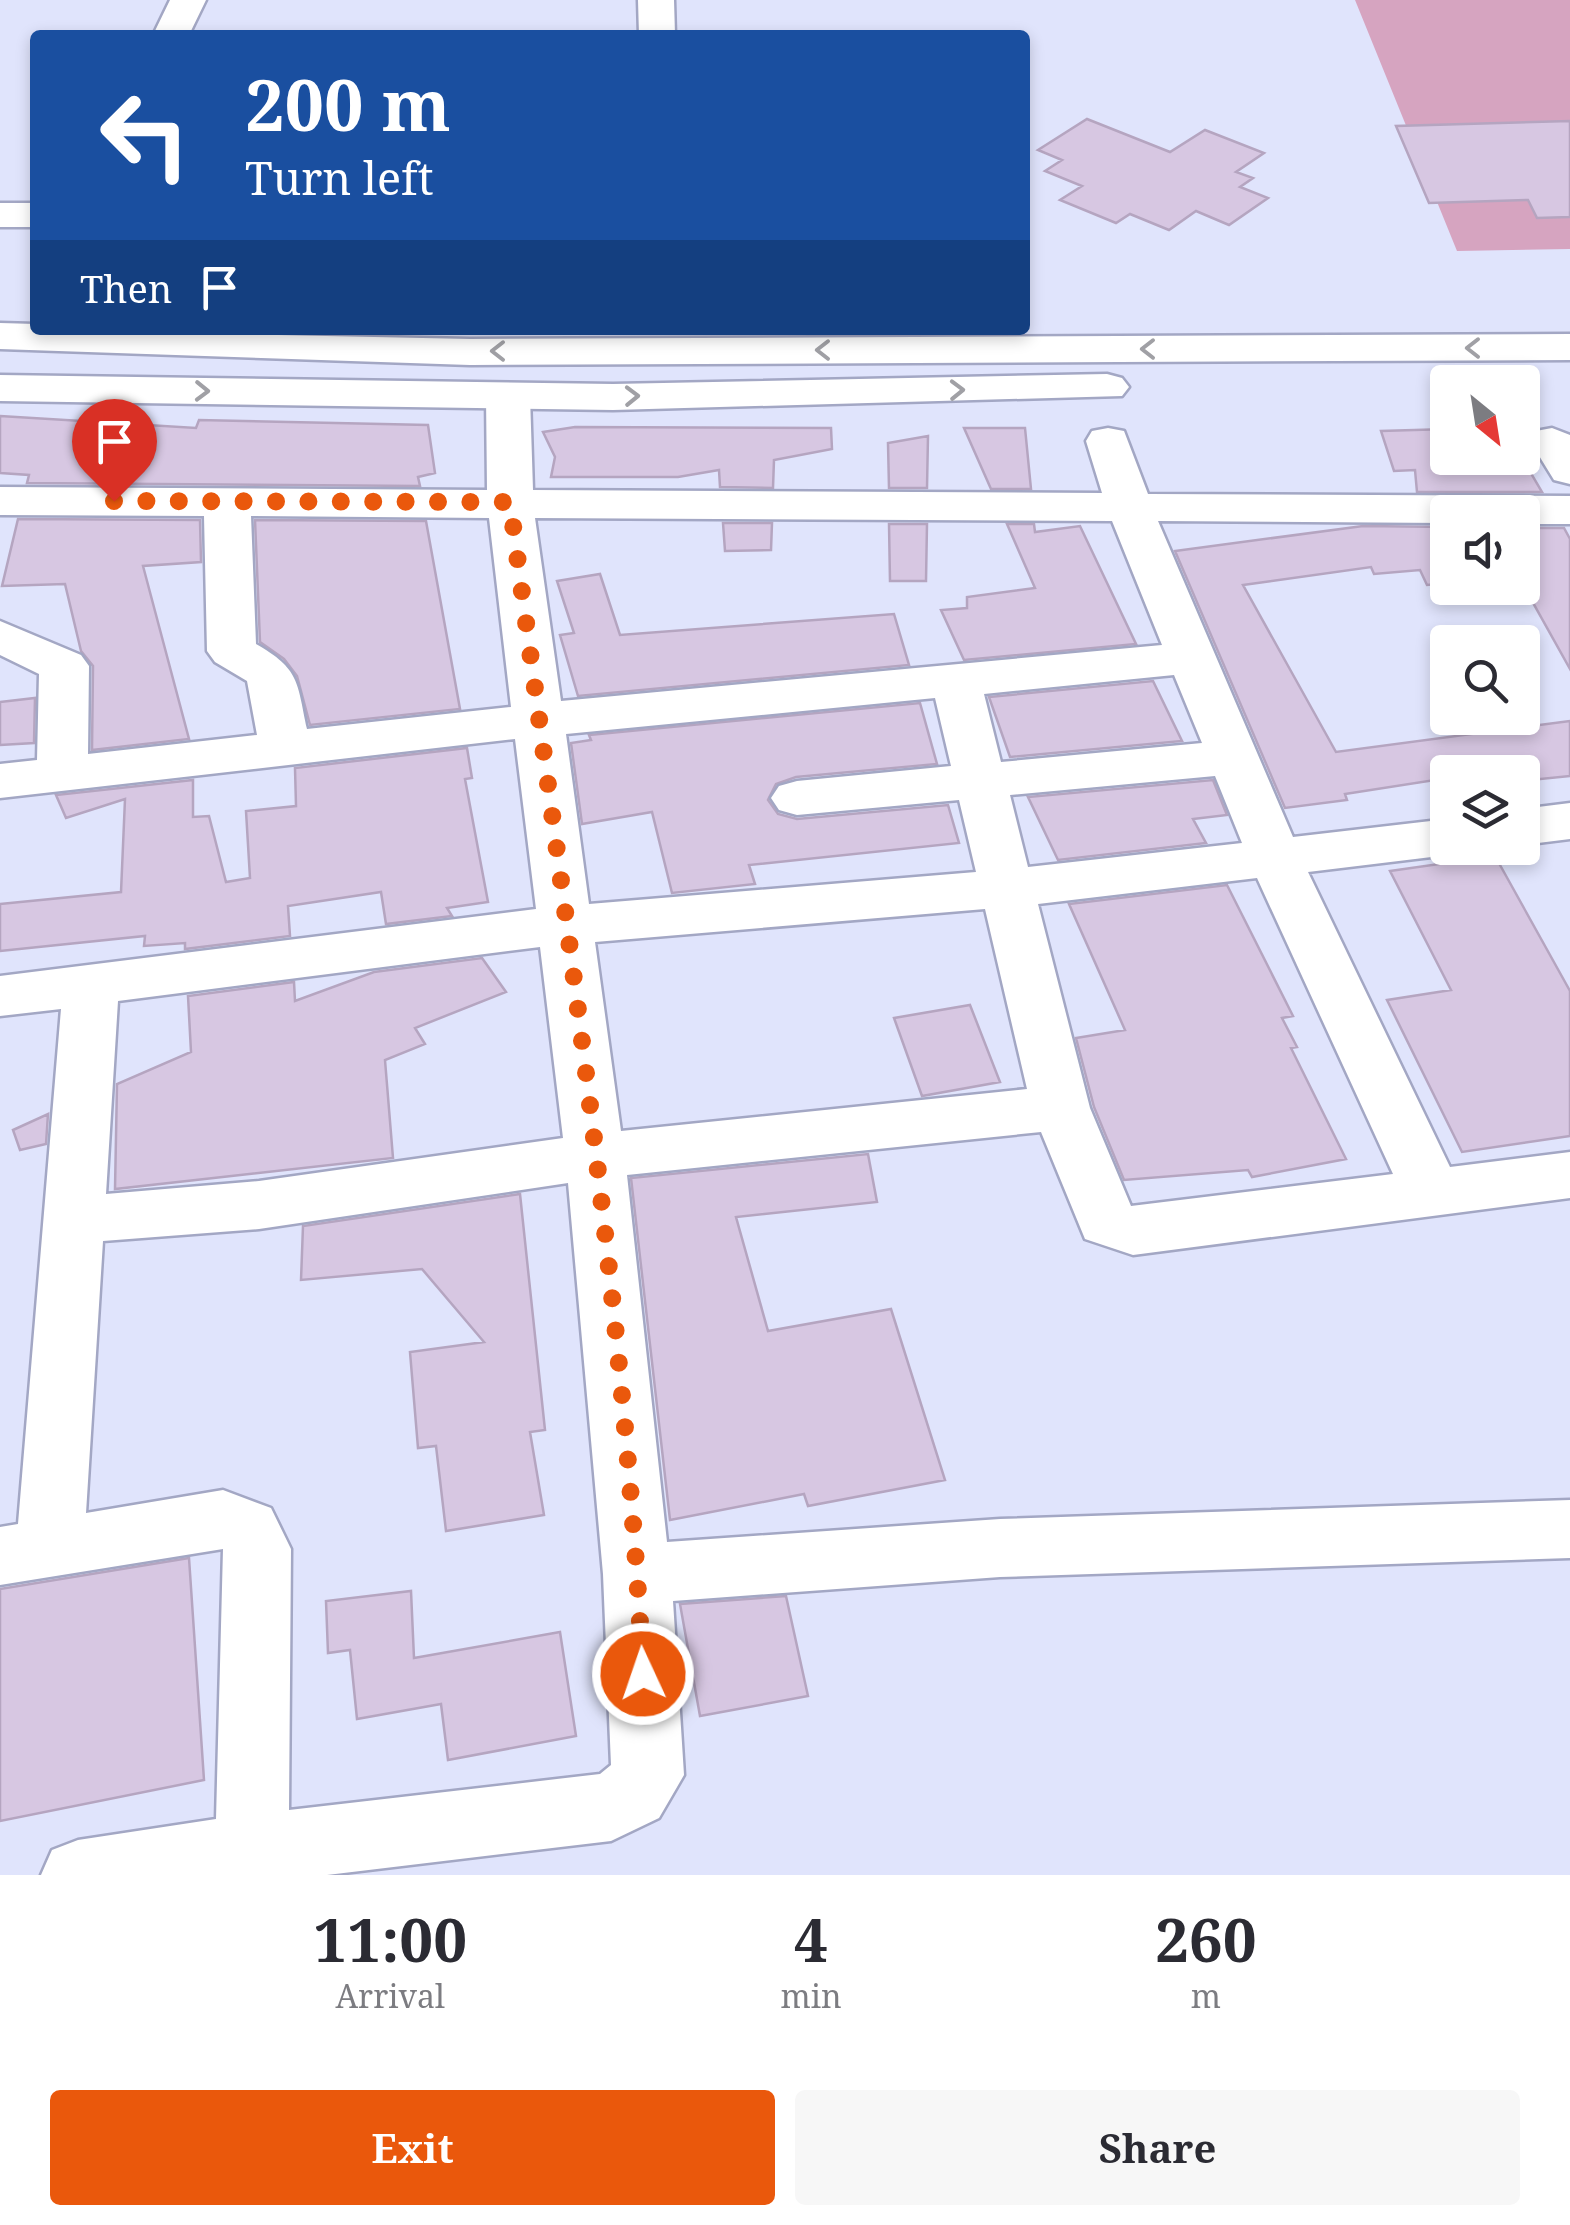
<!DOCTYPE html>
<html lang="en">
<head>
<meta charset="utf-8">
<style>
	:root { --surface:#fff; --page:#f7f7f7; --text:#2b2b33; --muted:#7c7c81; --accent:#ea580c }
	body { margin:0; font-family:"Noto Serif",serif; background:var(--page); color:var(--text); height:100vh; display:flex; flex-direction:column; font-size:38px; white-space:nowrap }
	* { box-sizing:border-box; margin:0 }
	p { font-size:32px; color:var(--muted) }
	.icon { flex:none; width:55px; height:55px; fill:none; stroke:currentColor; stroke-width:2; stroke-linecap:round; stroke-linejoin:round }
	.map { position:relative; height:1875px; overflow:hidden }
	.drawer { display:flex; flex-direction:column; background:var(--surface); flex:1 }
	.drawer>* { flex:none }
	.hud { position:absolute; left:30px; top:30px; width:1000px; height:305px; border-radius:10px; box-shadow:0 5px 15px #0003; background:#1a4fa0; color:#fff; overflow:hidden }
	.needle { width:65px; rotate:150deg }
	.buttons { position:absolute; left:1430px; top:365px; display:grid; gap:20px }
	.buttons a { display:grid; place-items:center; width:110px; height:110px; border-radius:10px; background:var(--surface); box-shadow:0 5px 15px #0003; font-size:50px }
	.pin { position:absolute; display:grid; place-items:center; width:85px; height:85px; color:#fff; margin:-102px -42px; border-radius:50% 50% 50% 0; rotate:-45deg; box-shadow:0 0 10px #0007 }
	.pin .icon { rotate:45deg }
	.me { position:absolute; width:110px; margin:-55px; rotate:357deg; stroke-linejoin:round; filter:drop-shadow(0 0 8px #0008) }
	.turn { display:flex; align-items:center; gap:35px; height:210px; padding:0 50px; font-size:45px }
	.turn .icon { width:130px; height:130px; stroke-width:2.5 }
	.turn b { display:block; font-size:70px; line-height:85px }
	.then { display:flex; align-items:center; height:95px; padding:0 50px; background:#0003; gap:20px; font-size:38px }
	.eta { display:flex; justify-content:space-evenly; align-items:center; height:170px; text-align:center }
	.eta b { font-size:60px; font-weight:700; line-height:70px }
	.cta { display:flex; gap:20px; margin-top:auto; padding:20px 50px }
	.cta a { flex:1; height:115px; border-radius:10px; background:var(--accent); color:#fff; font-size:40px; font-weight:700; line-height:115px; text-align:center }
	.cta a+a { background:var(--page); color:var(--text) }
	.map>svg:first-child { display:block }
	.green { fill:#d6a4c0 }
	.building { fill:#d7c7e2; stroke:#b5a5c0; stroke-width:2.5 }
	.lines { fill:none; stroke-linecap:round; stroke-linejoin:round }
	.minor-casing { stroke:#a3a7c4; stroke-width:5 }
	.major-casing { stroke:#a3a7c4; stroke-width:5 }
	.minor { fill:#fff; fill-rule:evenodd }
	.major { fill:#fff; fill-rule:evenodd }
	.oneway { stroke:#a0a0a5 }
	.route { stroke:#ea580c; stroke-width:18; stroke-dasharray:0 32.4 }
</style>
</head>
<body>
<div class="map">
<svg width="1570" height="1875" viewBox="0 0 1570 1875">
	<rect width="100%" height="100%" fill="#e0e4fc"/>
	<path class="green" d="M1355 0H1570V249L1457 251Z"/>
	<path class="building" d="M1087 119 1170 152 1205 130 1264 153 1236 172 1253 178 1240 187 1268 198 1229 225 1196 211 1169 230 1130 214 1116 223 1060 200 1082 186 1045 171 1062 160 1038 150Z
		M1570 121V217L1537 218 1528 200 1429 203 1396 126Z
		M0 416 196 428 199 420 428 425 435 473 418 477 420 486 27 483 29 475 0 473Z
		M575 427 831 428 832 449 774 460 773 488 720 487 719 470 678 477H551L555 457 543 432Z
		M964 428H1025L1031 489H991Z
		M1448 429V458H1522L1542 492H1417L1415 470 1394 471 1381 431Z
		M928 436 927 488H889L888 443Z
		M18 519 200 520 201 562 143 566 189 739 92 750 93 666 81 651 65 584 2 586Z
		M255 520 426 521 460 709 310 725 297 676 284 659 260 642Z
		M723 523H772L771 550 725 551Z
		M889 524H927L926 581H890Z
		M1007 524H1034L1035 532 1080 526 1136 644 964 660 941 610 967 608V597L1035 588Z
		M1363 526 1448 527V583L1427 585 1420 570 1374 574 1371 567 1243 585 1336 752 1570 721V776L1531 780 1527 772H1448V778L1345 794 1347 800 1285 808 1175 551Z
		M1522 528H1564L1570 539V669L1522 583Z
		M600 574 620 635 894 614 909 665 578 696 560 635 574 633 557 581Z
		M1153 681 1182 741 1010 757 989 697Z
		M35 698 34 743 0 745V702Z
		M920 703 937 764 796 777 776 784 768 800 778 814 797 819 948 805 959 843 749 865 755 884 672 893 652 812 582 824 571 743 591 740 589 735Z
		M467 748 472 778 465 779 488 902 447 908 452 916 386 924 381 892 288 906 290 936 185 949V943L144 946 145 936 0 951V904L121 892 125 799 66 818 56 795 193 780V817L209 816 226 882 250 878 246 811 296 806 295 768Z
		M1213 780 1227 815 1193 819 1206 843 1058 860 1028 797Z
		M1495 856 1570 991V1136L1462 1152 1387 1000 1451 990 1390 871Z
		M1227 885 1293 1016 1282 1018 1297 1047 1291 1048 1346 1159 1252 1177 1248 1170 1124 1180 1094 1107 1076 1038 1125 1030 1069 904Z
		M482 958 506 992 415 1028 425 1044 385 1060 393 1158 115 1189 117 1084 191 1052 188 996 294 982 295 1001 374 972Z
		M970 1005 1000 1082 922 1096 894 1018Z
		M48 1114 46 1144 20 1150 13 1130Z
		M868 1154 877 1202 736 1217 768 1331 891 1309 945 1480 808 1506 804 1494 670 1520 631 1178Z
		M520 1194 545 1430 530 1432 544 1515 446 1531 436 1446 418 1448 410 1352 484 1342 422 1269 301 1280 303 1226Z
		M189 1558 204 1780 0 1821V1589Z
		M411 1591 414 1658 560 1632 576 1736 448 1760 441 1704 357 1719 350 1650 328 1653 326 1601Z
		M786 1596 808 1696 700 1716 680 1604Z"/>
	<g class="lines">
		<defs>
			<path id="minor" d="M170 0H206L189 35H153Z
				M638 0H674L675 35H639Z
				M0 203H35V227H0Z
				M508 383 524 387 530 396 533 490 1102 493 1086 441 1092 431 1108 428 1124 431 1148 494 1570 496V524H1522V512H1448V523L1158 521 1293 837 1448 819V848H1468L1448 855 1308 872 1450 1167 1570 1152V1198L1133 1255 1085 1239 1041 1132 627 1175 667 1542 1000 1519 1570 1500V1558L1000 1577 673 1601 684 1775 659 1818 611 1841 327 1875H41L52 1850 78 1840 216 1819 223 1549 0 1585V1527L18 1524 61 1009 0 1016V976L536 909 515 739 0 798V764L37 760 39 674 0 655V621L81 655 89 666 88 754 257 735 247 681 215 662 207 651 204 516 0 515V487L487 490 486 396 492 387ZM251 516 489 518 511 707 307 729C297 682 300 669 256 644ZM535 518 1112 521 1162 645 561 701ZM1174 675 1202 743 1001 762 984 694ZM935 698 951 766 797 781 779 786 771 798 779 810 797 815 959 800 976 872 589 904 566 734ZM1215 776 1242 843 1028 867 1010 795ZM1257 878 1393 1174 1131 1206 1090 1108 1038 904ZM985 909 1027 1089 621 1131 595 942ZM540 947 563 1138 259 1181 106 1194 118 1001ZM568 1183 603 1574 611 1765 600 1774 289 1810 291 1549 271 1508 223 1490 86 1513 103 1241 259 1229Z
				M1552 428 1570 435V484L1554 480 1530 441 1536 431Z
				M1570 803V839L1522 845V809Z"/>
			<path id="major" d="M0 323 35 324V330L470 339 1570 334V360L470 365 0 349Z
				M1107 374 1122 378 1129 387 1122 396 613 410 0 401V375L613 384Z"/>
		</defs>
		<use href="#minor" class="minor-casing"/>
		<use href="#major" class="major-casing"/>
		<use href="#minor" class="minor"/>
		<use href="#major" class="major"/>
	</g>
	<defs><path id="oneway-chevron" d="M-2-3.5L2.5 0L-2 3.5" fill="none" stroke-width="1.6" stroke-linecap="round" stroke-linejoin="round" transform="scale(2.5)"/></defs>
	<g class="oneway">
		<use href="#oneway-chevron" transform="translate(1473 348) rotate(180)"/>
		<use href="#oneway-chevron" transform="translate(1148 349) rotate(180)"/>
		<use href="#oneway-chevron" transform="translate(823 350) rotate(180)"/>
		<use href="#oneway-chevron" transform="translate(498 351) rotate(180)"/>
		<use href="#oneway-chevron" transform="translate(957 390) rotate(-1)"/>
		<use href="#oneway-chevron" transform="translate(202 391) rotate(1)"/>
		<use href="#oneway-chevron" transform="translate(632 396) rotate(-1)"/>
	</g>
	<g class="lines">
		<path class="route" d="M114 501 510 502C561 891 622 1282 643 1674"/>
	</g>
</svg>
<div class="buttons">
<a><svg class="needle" viewBox="-14 -14 28 28"><path d="M0-13l5 13h-10z" fill="#e53935"/><path d="M0 13l5-13h-10z" fill="#7c7c81"/></svg></a>
<a><svg class="icon" aria-label="sound" viewBox="0 0 24 24"><path d="M4 9h4l5-4v14l-5-4H4zM17 9q2 3 0 6"/></svg></a>
<a><svg class="icon" aria-label="search" viewBox="0 0 24 24"><circle cx="10" cy="10" r="6"/><path d="M15 15l6 6"/></svg></a>
<a><svg class="icon" aria-label="layers" viewBox="0 0 24 24"><path d="M12 4l9 5-9 5-9-5zM3 14l9 5 9-5"/></svg></a>
</div>
<div class="pin" style="left:114px;top:501px;background:#d93025"><svg class="icon" aria-label="arrive" viewBox="0 0 24 24"><path d="M6 21V4h12l-3 4 3 4H6"/></svg></div>
<svg class="me" style="left:643px;top:1674px" viewBox="-20 -20 40 40"><circle r="17" fill="#ea580c" stroke="#fff" stroke-width="3"/><path d="M0-11L8 9 0 5-8 9z" fill="#fff"/></svg>
<div class="hud">
<div class="turn"><svg class="icon" aria-label="left" viewBox="0 0 24 24"><path d="M17 20v-9H6M10 6l-5 5 5 5"/></svg><div><b>200 m</b>Turn left</div></div>
<div class="then">Then<svg class="icon" aria-label="arrive" viewBox="0 0 24 24"><path d="M6 21V4h12l-3 4 3 4H6"/></svg></div>
</div>
</div>
<section class="drawer">
<div class="eta">
<div><b>11:00</b><p>Arrival</p></div>
<div><b>4</b><p>min</p></div>
<div><b>260</b><p>m</p></div>
</div>
<div class="cta"><a>Exit</a><a>Share</a></div>
</section>
</body>
</html>
